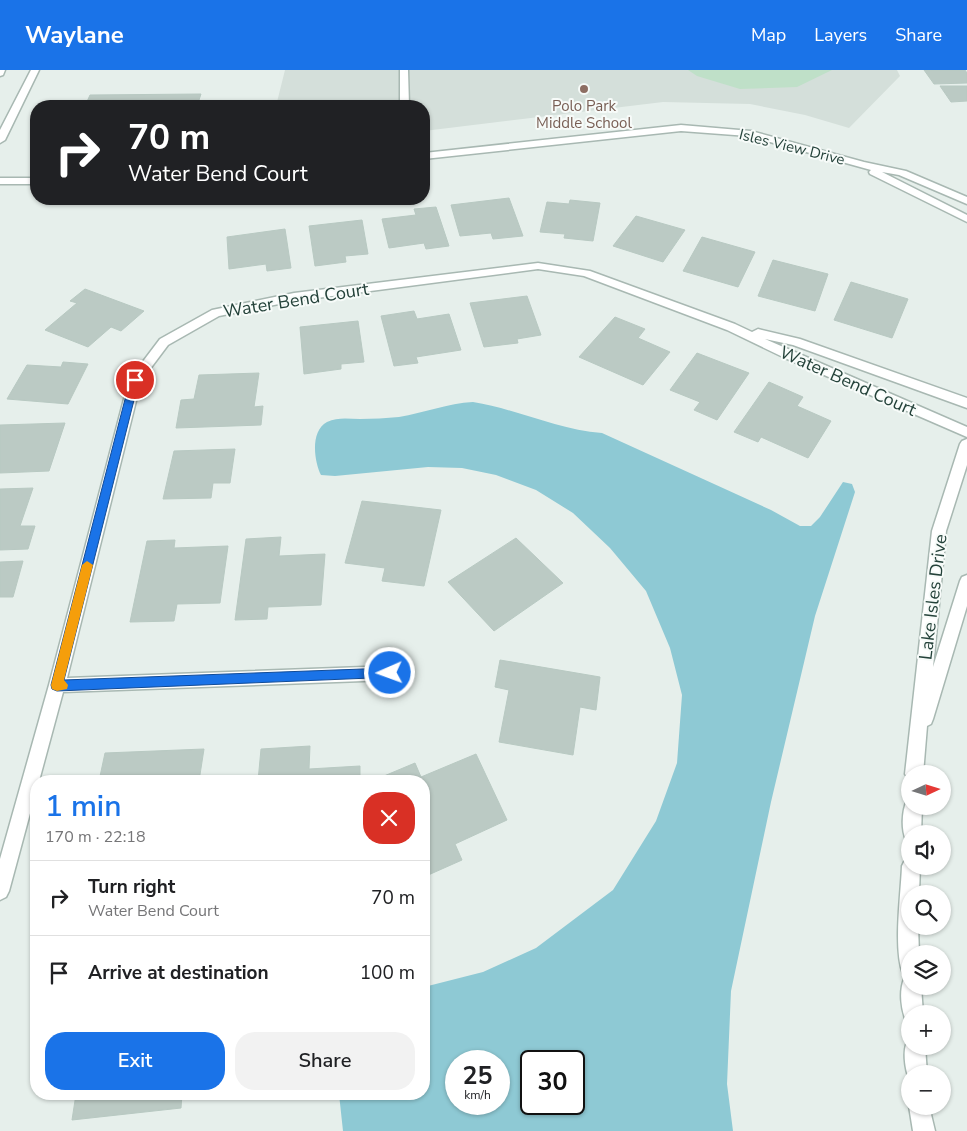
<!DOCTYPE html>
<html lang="en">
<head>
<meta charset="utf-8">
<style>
	:root { --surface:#fff; --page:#f2f2f2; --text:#202124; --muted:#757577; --line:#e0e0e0; --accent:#1a73e8 }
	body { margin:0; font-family:"Nunito Sans",sans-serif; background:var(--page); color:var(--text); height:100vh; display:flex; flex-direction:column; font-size:19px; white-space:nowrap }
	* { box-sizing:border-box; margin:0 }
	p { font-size:16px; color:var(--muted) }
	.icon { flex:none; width:28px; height:28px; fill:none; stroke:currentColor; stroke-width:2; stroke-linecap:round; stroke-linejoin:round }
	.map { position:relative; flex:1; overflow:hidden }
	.sheet { position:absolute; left:30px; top:705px; width:400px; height:325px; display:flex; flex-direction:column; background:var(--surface); border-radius:20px; box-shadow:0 1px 4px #0004 }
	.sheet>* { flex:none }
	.top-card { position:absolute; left:30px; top:30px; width:400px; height:105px; border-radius:20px; box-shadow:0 1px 4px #0004; background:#202124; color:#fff; overflow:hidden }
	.needle { width:32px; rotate:86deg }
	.fabs { position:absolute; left:901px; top:695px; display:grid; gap:10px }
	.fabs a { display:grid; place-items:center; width:50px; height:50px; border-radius:50%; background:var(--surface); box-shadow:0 1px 4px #0004; font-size:25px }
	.speed { position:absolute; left:445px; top:980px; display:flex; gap:10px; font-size:25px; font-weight:700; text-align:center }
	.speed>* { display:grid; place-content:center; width:65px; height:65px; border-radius:50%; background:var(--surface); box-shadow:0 1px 4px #0004; line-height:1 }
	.speed small { font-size:12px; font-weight:400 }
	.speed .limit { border:2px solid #111; border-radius:8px; background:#fff; color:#111 }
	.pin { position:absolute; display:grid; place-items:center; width:42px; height:42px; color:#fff; margin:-21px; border:2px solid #fff; border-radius:50%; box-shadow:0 1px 5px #0007 }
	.me { position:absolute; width:55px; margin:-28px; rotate:268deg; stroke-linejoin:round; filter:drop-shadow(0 0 4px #0008) }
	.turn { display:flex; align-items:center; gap:18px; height:105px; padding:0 15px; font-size:22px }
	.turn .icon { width:65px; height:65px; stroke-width:2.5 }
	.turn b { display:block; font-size:35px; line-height:42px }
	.round { display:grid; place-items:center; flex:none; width:52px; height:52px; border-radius:20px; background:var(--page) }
	.headline { display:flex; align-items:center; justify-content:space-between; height:85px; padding:0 15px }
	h1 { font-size:30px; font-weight:600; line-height:38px; color:var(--accent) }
	.button { display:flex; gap:10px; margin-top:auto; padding:10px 15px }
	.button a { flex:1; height:58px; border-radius:20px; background:var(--accent); color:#fff; font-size:20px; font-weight:600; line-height:58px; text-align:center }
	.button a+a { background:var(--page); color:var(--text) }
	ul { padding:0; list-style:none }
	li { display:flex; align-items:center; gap:15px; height:75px; padding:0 15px; border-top:1px solid var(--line) }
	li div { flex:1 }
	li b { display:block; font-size:19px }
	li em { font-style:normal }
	header { display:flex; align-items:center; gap:30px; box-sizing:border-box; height:70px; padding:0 25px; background:var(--accent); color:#fff }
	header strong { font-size:24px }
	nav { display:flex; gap:28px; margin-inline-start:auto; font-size:18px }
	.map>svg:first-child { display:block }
	.built { fill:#d4dfda }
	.green { fill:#bfe0c8 }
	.water { fill:#8ec9d4; fill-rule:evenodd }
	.building { fill:#bbcac4; stroke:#b8c9c2 }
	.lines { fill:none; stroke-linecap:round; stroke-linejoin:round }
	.minor-casing { stroke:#a8b8b2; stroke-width:3 }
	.minor { fill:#fff; fill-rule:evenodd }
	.route { fill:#1a73e8; stroke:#114b97 }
	.slow { fill:#f59e0b }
	.education-dot { fill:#8d6e63; stroke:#f7fbf9; stroke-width:2 }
	.labels { text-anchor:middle; stroke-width:4; stroke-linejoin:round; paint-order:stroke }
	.far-education-label { font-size:15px; fill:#785e54; stroke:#f7fbf9 }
	.far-street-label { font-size:15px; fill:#24423a; stroke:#f7fbf9 }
	.street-label { font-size:18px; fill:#24423a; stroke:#f7fbf9 }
</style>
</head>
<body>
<header>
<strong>Waylane</strong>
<nav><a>Map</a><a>Layers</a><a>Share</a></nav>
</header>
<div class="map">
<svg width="967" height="1061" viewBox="0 0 967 1061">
	<rect width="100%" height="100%" fill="#e6efeb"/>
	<path class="built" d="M285 0H897L900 6 849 58 805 45 750 34 663 32 424 61V36H276Z"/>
	<path class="green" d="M688 0H832L797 17 740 19 697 6Z"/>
	<path class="water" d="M473 332C517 339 558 360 602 363L771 440 800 456H811L820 447 843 412 852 414 855 422 815 546 771 732 731 921 727 1014 733 1061H343L339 1024H424V917L483 902 536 878 613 820 656 751 677 693 682 625 670 578 646 521 610 478 573 443 536 420 496 405 462 398 428 397 335 406 321 405C314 391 310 361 327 352 338 347 348 349 360 349 373 349 386 348 399 347 424 343 448 333 473 332ZM456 991H499V1034H456ZM531 991H574V1034H531Z"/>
	<path class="building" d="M924 0H965L967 3V13L934 14Z
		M940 16H967V31L951 32Z
		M201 24 197 36H85L90 25Z
		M509 128 523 166 493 169 491 163 460 166 451 135Z
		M570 130 600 133 593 171 564 168 565 164 540 162 547 132 569 134Z
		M436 137 449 176 426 179 424 173 389 178 382 149 416 145 414 139Z
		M636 146 685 160 663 192 613 176Z
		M362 150 368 184 345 186 346 192 315 196 309 156Z
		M285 159 291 198 267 201 266 194 229 199 227 167Z
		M702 167 755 182 738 217 683 201Z
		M773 190 828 204 815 241 758 226Z
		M851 212 908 229 892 268 834 250Z
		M85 219 144 241 121 261 111 257 88 277 45 260 77 233 70 231Z
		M527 226 541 265 517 269 518 273 484 277 470 233Z
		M414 241 417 249 449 244 461 280 416 287 418 293 394 296 381 246Z
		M615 247 645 259 638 268 670 282 643 315 579 287Z
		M358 251 364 292 341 294V299L304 304 300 257Z
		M697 283 749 303 717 350 694 340 700 332 670 320Z
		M63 292 88 294 68 334 7 329 27 295 61 297Z
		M259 303 254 337 263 336 261 355 176 358 181 330 194 329 199 305Z
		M769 312 803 327 797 336 831 351 808 388 761 367 758 372 734 362Z
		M65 353 49 401 0 403V355Z
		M235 379 230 413H213L211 428 163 429 174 381Z
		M33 418 20 456H35L28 479 0 480V419Z
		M362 431 441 440 424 516 382 511 385 498 345 493Z
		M281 467 279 486 325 484 321 535 268 537 267 549 235 550 246 469Z
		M516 468 563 513 494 561 448 512Z
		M175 470 174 478 228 476 220 533 177 534 174 551 130 552 147 471Z
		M23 491 13 527H0V492Z
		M500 590 600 607 596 640 580 637 573 685 499 672 509 620 495 617Z
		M310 676 309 699 360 696V711H258L261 679Z
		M204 679 199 711H99L105 683Z
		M476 684 507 750 455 774 462 790 426 806 424 802V711H386L384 706 415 693 421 707Z
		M76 1024H182L181 1038 72 1050Z"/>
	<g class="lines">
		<defs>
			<path id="minor" d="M0 0H5L3 5 0 6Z
				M31 0H39L5 70 0 73V60Z
				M400 0H408L409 36H400Z
				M681 55 751 61 864 92 906 101 967 127V134L899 105 882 102 967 145V152L870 104 869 102 871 100 748 66 681 61 424 89V83Z
				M0 108H36V114H0Z
				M538 193 590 201 735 254 752 262 758 259 800 269 967 328V338L793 275 765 269 967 357V367L785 288 727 260 584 206 538 199 294 231 219 246 168 275 141 311 67 608 391 596 397 598 399 603 397 608 391 610 63 622 39 711H36V721L9 821 6 827 0 830V789L49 615 129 310 160 269 212 240 294 223Z
				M967 369V395L946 461 933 597 960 511 962 507 967 505V536L933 649 931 654 927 656 923 704H910V711L905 704 932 461 960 374 962 371Z
				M910 729V736H922L921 764H910V772L906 770C901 759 902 741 907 730Z
				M910 787V796H920L919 824H910V856H918L919 884H910V907L903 904C893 879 901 824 902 796L905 790Z
				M910 907V916H921L923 944H910V953L906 951C901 939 899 921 904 909Z
				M910 968V976H925L927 1004H910V1011C905 1001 901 976 910 968Z
				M910 1033V1036H929L935 1061H913L909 1036Z"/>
		</defs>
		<use href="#minor" class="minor-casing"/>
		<use href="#minor" class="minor"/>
	</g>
	<path class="route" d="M135 307 139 310 64 610 390 598 395 599 397 603 395 607 57 621 52 619 51 615 130 310Z"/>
	<path class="slow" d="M87 491 93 495 64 610 68 615 67 619 57 621 52 619 51 615 82 495Z"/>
	<circle class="education-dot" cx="584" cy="19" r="5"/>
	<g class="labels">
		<g class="far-education-label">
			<text x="584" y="41">Polo Park<tspan x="584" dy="17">Middle School</tspan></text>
		</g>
		<g class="far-street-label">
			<text transform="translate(792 77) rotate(14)" y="5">Isles View Drive</text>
		</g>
		<g class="street-label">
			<text transform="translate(296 230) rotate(-9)" y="6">Water Bend Court</text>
			<text transform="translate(848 311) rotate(24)" y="6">Water Bend Court</text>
			<text transform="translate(933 527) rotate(-83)" y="6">Lake Isles Drive</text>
		</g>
	</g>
</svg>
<div class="fabs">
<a><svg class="needle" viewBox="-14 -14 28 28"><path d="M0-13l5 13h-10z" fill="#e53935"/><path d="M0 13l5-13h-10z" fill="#757577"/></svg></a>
<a><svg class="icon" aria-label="sound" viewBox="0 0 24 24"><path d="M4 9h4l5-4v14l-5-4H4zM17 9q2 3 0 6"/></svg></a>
<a><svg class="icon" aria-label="search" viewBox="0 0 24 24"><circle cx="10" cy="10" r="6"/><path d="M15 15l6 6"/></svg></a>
<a><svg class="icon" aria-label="layers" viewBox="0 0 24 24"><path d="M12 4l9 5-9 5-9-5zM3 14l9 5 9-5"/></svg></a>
<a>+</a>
<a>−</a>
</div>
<div class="speed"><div>25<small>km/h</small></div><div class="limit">30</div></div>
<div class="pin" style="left:135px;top:310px;background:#d93025"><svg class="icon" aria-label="arrive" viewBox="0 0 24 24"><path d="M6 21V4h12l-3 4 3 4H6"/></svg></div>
<svg class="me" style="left:390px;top:603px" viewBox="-20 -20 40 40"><circle r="17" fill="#1a73e8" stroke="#fff" stroke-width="3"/><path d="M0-11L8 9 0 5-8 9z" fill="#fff"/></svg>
<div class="top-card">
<div class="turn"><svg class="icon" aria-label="right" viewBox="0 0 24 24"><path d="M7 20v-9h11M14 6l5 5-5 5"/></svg><div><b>70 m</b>Water Bend Court</div></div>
</div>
<section class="sheet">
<div class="headline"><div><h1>1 min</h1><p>170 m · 22:18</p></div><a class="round" style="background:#d93025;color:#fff"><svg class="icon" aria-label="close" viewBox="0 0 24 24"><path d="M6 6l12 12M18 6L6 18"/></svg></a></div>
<ul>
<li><svg class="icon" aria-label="right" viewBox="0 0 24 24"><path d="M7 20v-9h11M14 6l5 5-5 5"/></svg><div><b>Turn right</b><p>Water Bend Court</p></div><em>70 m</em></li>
<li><svg class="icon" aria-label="arrive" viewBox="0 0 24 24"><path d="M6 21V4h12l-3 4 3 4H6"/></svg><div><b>Arrive at destination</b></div><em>100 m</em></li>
</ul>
<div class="button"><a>Exit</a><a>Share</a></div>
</section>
</div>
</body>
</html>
